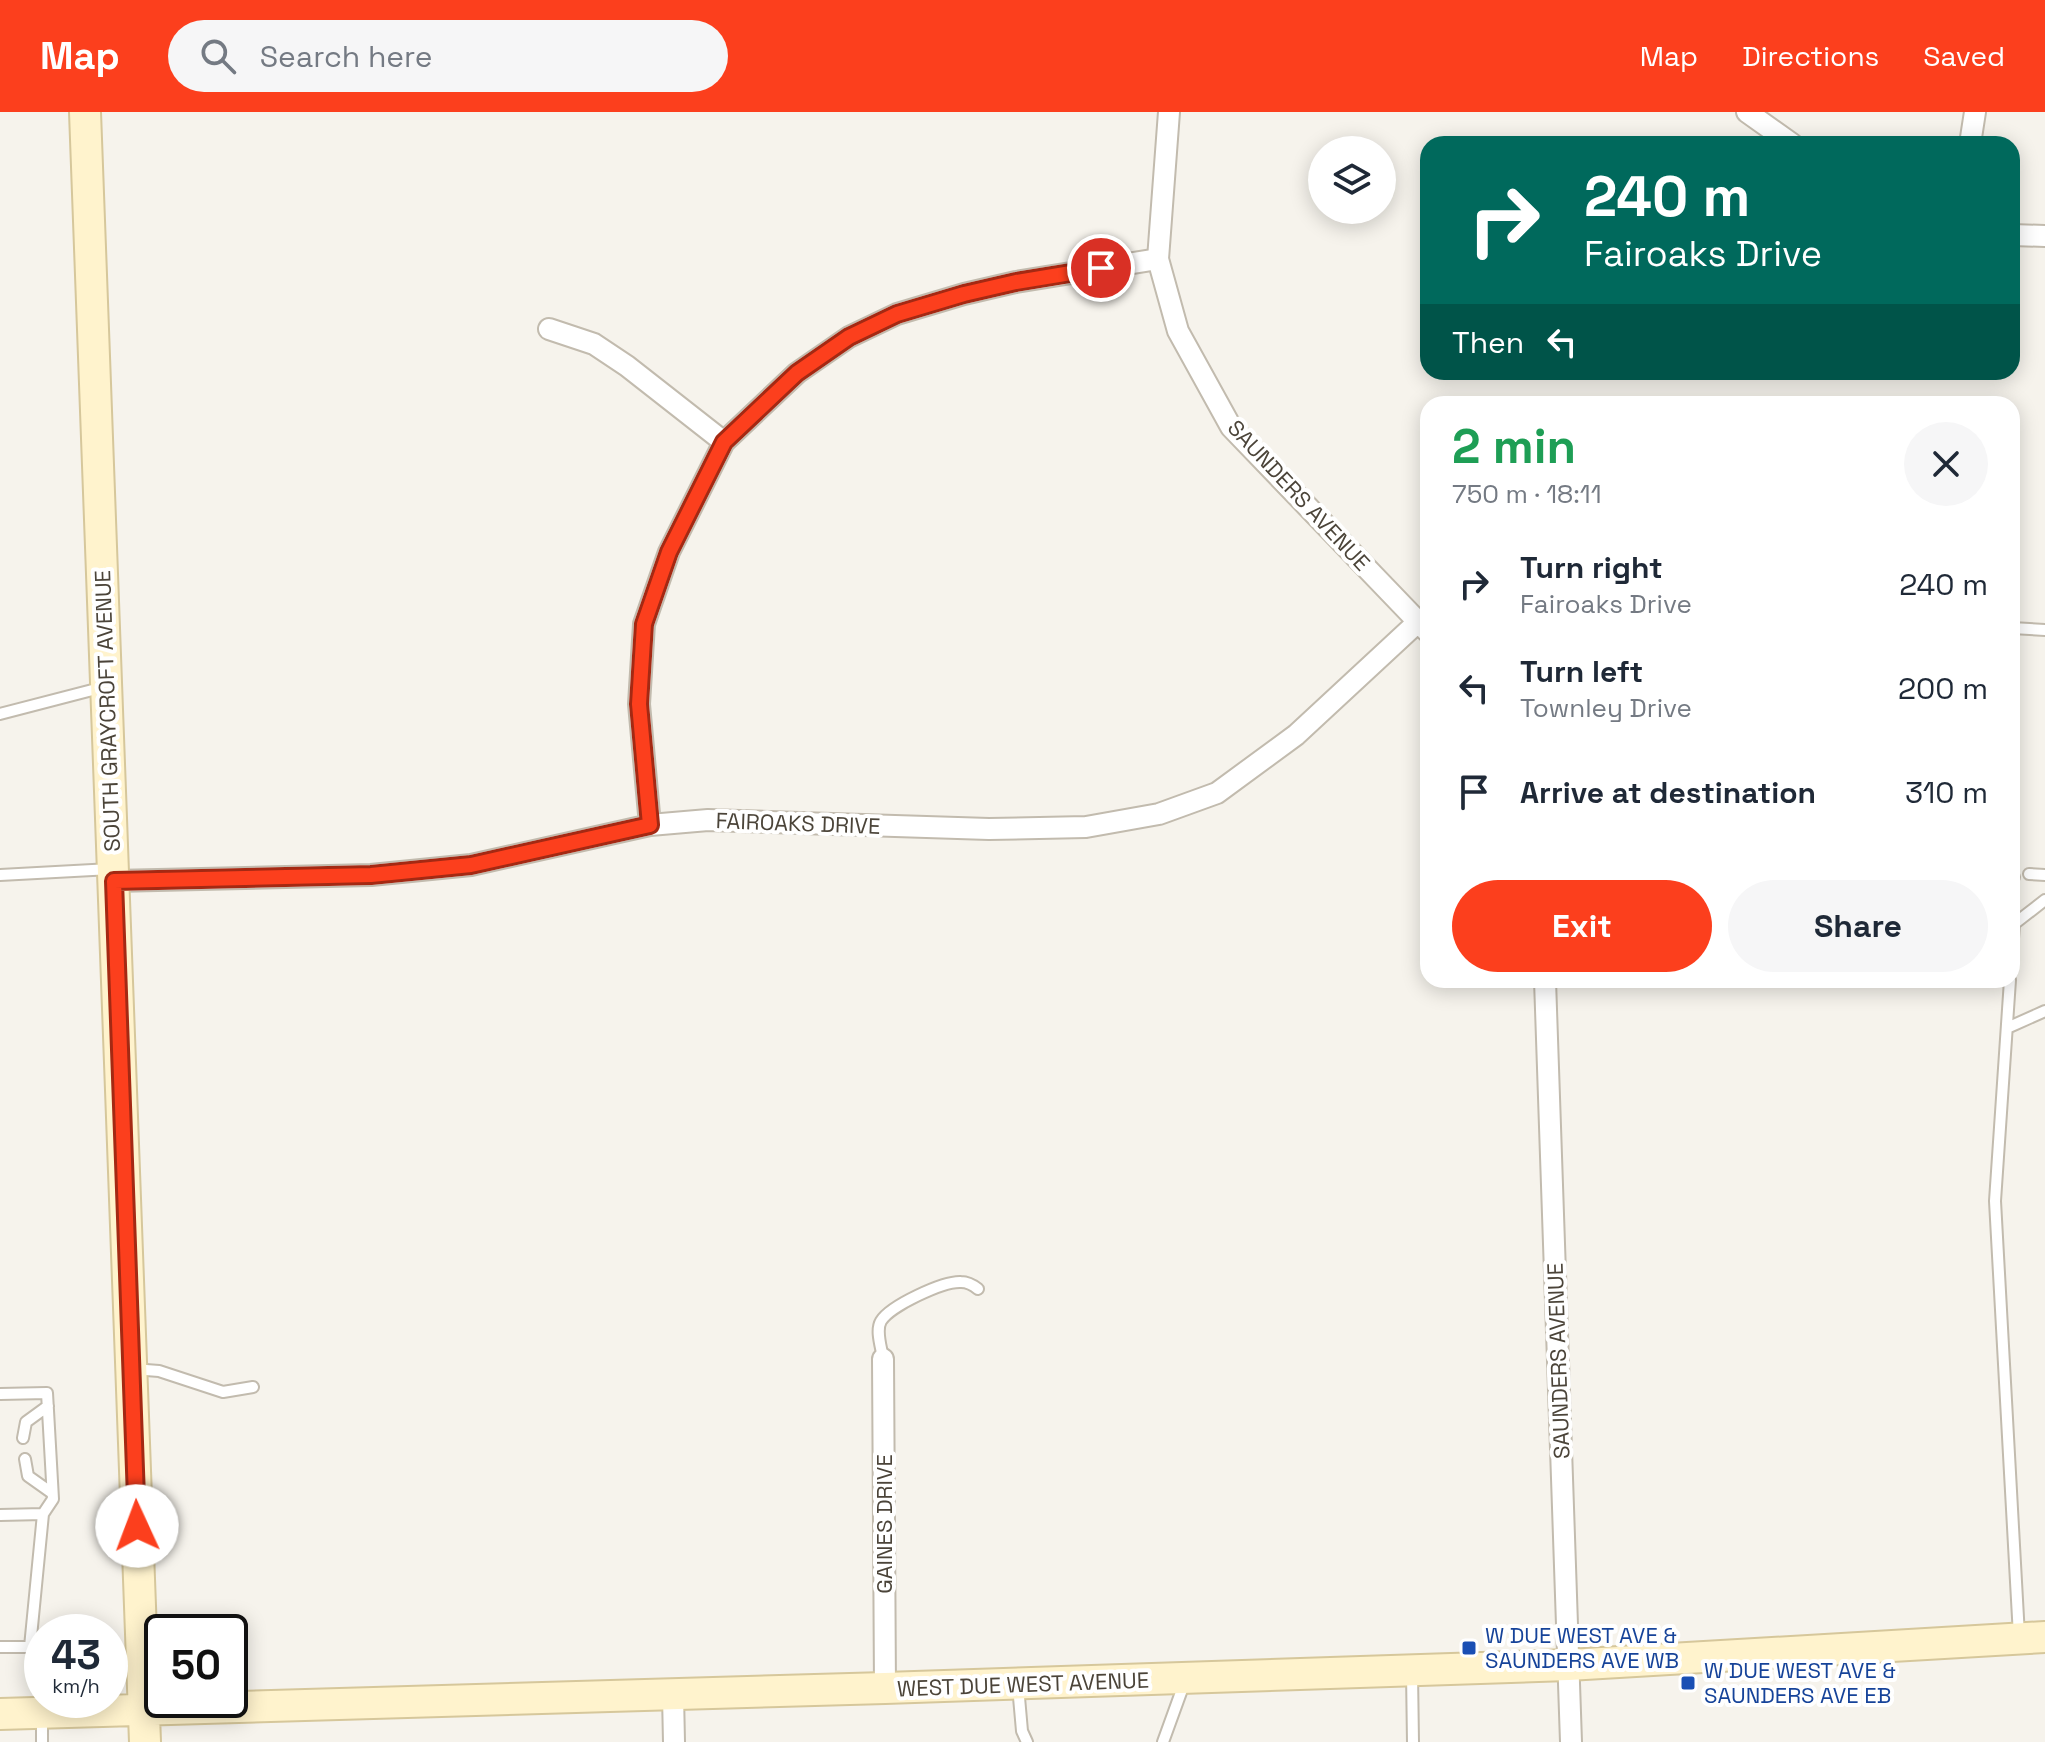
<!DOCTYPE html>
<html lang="en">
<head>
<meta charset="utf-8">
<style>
	:root { --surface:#fff; --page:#f6f6f7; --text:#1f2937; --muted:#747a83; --accent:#fc3f1d }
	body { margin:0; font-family:"Space Grotesk",sans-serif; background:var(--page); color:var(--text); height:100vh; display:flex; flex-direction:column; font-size:30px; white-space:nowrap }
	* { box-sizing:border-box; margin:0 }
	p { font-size:26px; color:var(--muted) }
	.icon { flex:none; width:44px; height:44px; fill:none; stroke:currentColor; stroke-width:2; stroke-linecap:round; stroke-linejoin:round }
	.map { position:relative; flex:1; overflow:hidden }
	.sheet { position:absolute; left:1420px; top:284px; width:600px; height:592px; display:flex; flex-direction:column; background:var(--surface); border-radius:24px; box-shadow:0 4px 20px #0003 }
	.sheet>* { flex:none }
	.guide { position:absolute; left:1420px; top:24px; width:600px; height:244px; border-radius:24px; box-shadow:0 4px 20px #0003; background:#00695c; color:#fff; overflow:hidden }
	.fabs { position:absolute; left:1308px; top:24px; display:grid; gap:16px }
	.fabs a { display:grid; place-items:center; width:88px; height:88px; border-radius:50%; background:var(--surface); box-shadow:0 4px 20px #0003; font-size:40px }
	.speed { position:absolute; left:24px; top:1502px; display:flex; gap:16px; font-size:40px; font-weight:700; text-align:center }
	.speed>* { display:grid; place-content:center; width:104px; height:104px; border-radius:50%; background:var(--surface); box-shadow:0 4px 20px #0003; line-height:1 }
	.speed small { font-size:20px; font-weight:400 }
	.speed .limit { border:4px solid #111; border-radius:12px; background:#fff; color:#111 }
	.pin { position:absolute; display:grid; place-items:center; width:68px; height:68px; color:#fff; margin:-34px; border:4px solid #fff; border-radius:50%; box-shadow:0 2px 8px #0007 }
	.me { position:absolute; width:88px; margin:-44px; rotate:358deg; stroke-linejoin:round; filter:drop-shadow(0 0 6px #0008) }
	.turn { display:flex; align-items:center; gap:28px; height:168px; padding:0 32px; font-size:36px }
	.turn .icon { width:104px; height:104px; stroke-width:2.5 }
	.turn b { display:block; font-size:56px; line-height:68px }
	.then { display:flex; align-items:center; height:76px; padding:0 32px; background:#0003; gap:16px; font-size:30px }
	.round { display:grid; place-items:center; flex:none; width:84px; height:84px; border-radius:42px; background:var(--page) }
	.head { display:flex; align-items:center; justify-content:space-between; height:136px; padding:0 32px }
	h1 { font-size:48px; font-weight:600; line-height:60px; color:#1e9e55 }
	.action { display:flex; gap:16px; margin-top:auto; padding:16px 32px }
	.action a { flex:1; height:92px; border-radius:48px; background:var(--accent); color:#fff; font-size:32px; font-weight:600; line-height:92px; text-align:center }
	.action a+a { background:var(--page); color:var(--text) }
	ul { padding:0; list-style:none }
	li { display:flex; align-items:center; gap:24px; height:104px; padding:0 32px }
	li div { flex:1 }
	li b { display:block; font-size:30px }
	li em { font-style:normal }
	header { display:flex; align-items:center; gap:48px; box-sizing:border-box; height:112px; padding:0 40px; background:var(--accent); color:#fff }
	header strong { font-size:38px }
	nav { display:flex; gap:44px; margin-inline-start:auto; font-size:28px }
	.search { width:560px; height:72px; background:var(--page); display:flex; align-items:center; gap:20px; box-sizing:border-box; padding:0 28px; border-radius:44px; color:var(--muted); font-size:30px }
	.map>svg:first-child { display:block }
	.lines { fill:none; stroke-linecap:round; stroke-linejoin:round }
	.service-casing { stroke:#c2bbae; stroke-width:14 }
	.minor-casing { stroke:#c2bbae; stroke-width:24 }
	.secondary-casing { stroke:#d6c79b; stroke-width:34 }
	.service { stroke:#fff; stroke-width:10 }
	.minor { stroke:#fff; stroke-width:20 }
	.secondary { stroke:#fff3cd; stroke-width:30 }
	.route-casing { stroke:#a42913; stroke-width:20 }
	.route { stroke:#fc3f1d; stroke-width:14 }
	.transit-dot { fill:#1a4fb4; stroke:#fff; stroke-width:3 }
	.labels { text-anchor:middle; stroke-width:8; stroke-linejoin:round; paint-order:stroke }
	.street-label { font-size:22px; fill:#4b4439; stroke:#fff }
	.transit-label { font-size:22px; fill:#164399; stroke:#fff; text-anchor:start }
</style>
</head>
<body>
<header>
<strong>Map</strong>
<div class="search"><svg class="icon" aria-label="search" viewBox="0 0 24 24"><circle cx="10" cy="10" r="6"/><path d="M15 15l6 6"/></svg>Search here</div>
<nav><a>Map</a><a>Directions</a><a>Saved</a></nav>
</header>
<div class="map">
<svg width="2045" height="1630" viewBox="0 0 2045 1630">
	<rect width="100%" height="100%" fill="#f6f3ec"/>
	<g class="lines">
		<defs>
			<path id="service" d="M2012 516 2045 518
				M0 602 104 575
				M2029 762 2045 763
				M0 763 111 757
				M2012 765H2014
				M2012 841 2014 812 2045 788
				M2010 868 1995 1089 2019 1524
				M2007 916 2045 899
				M883 1247C882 1237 875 1219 881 1209 890 1194 943 1169 961 1170 968 1170 973 1173 978 1177
				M133 1257 159 1259 223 1280 253 1275
				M0 1282 47 1281 53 1387 43 1402 0 1403
				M23 1326 26 1310 48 1294
				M25 1347 28 1364 52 1381
				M0 1535H30L43 1402
				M1412 1561 1413 1630
				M1018 1574 1022 1619 1027 1630
				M42 1603V1630
				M1163 1630 1184 1572"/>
			<path id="minor" d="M1169 0 1158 147 1178 219 1231 315 1428 520
				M1747 0 1792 32
				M1970 32 1975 0
				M2012 123 2045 124
				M549 217 594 232 627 254 724 330
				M650 713 639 592 644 512 669 440 724 330 797 261 849 225 897 202 964 182 1016 170 1158 147
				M114 769 371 763 471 753 650 713 708 708 989 717 1086 715 1159 702 1217 681 1296 623 1419 509
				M1545 868 1571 1630
				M883 1247 885 1576
				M673 1583 674 1630"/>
			<path id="secondary" d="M85 0 145 1630
				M0 1602 885 1576 1568 1553 2045 1525"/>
		</defs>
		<use href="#service" class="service-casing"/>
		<use href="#minor" class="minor-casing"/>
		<use href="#secondary" class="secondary-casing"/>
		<use href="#service" class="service"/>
		<use href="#minor" class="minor"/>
		<use href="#secondary" class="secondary"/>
	</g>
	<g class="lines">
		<defs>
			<path id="route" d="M137 1414 114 769 371 763 471 753 650 713 639 592 644 512 669 440 724 330 797 261 849 225 897 202 964 182 1016 170 1101 156"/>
		</defs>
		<use href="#route" class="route-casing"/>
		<use href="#route" class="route"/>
	</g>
	<g class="transit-dot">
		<rect x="1461" y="1528" width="16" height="16" rx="4"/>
		<rect x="1680" y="1563" width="16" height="16" rx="4"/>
	</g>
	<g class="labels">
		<g class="street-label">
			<text transform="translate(1299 383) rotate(47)" y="8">SAUNDERS AVENUE</text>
			<text transform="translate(107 599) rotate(-92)" y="8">SOUTH GRAYCROFT AVENUE</text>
			<text transform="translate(798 711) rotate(2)" y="8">FAIROAKS DRIVE</text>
			<text transform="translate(1558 1249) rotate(-92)" y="8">SAUNDERS AVENUE</text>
			<text transform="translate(884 1412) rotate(-90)" y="8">GAINES DRIVE</text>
			<text transform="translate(1023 1572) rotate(-2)" y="8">WEST DUE WEST AVENUE</text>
		</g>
		<g class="transit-label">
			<text x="1485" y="1531">W DUE WEST AVE &amp;<tspan x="1485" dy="25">SAUNDERS AVE WB</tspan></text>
			<text x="1704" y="1566">W DUE WEST AVE &amp;<tspan x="1704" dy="25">SAUNDERS AVE EB</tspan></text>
		</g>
	</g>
</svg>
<div class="fabs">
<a><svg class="icon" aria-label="layers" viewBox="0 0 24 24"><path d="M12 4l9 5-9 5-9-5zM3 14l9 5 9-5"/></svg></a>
</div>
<div class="speed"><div>43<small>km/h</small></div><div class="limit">50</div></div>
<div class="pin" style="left:1101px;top:156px;background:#d93025"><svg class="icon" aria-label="arrive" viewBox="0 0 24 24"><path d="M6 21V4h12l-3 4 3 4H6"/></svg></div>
<svg class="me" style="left:137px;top:1414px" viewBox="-20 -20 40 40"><circle r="19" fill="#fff"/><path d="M0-13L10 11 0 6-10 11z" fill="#fc3f1d"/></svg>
<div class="guide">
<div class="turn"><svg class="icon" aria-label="right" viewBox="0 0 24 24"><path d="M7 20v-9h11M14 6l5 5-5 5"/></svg><div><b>240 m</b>Fairoaks Drive</div></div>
<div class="then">Then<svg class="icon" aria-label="left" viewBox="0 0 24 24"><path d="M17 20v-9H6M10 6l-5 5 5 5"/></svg></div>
</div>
<section class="sheet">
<div class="head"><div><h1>2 min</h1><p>750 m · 18:11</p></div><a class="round"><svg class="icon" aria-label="close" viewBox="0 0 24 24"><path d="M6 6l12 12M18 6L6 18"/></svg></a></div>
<ul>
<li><svg class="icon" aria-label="right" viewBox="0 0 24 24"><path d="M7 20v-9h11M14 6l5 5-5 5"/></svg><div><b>Turn right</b><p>Fairoaks Drive</p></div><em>240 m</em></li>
<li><svg class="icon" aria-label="left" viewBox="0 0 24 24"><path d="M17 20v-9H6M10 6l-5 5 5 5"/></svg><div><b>Turn left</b><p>Townley Drive</p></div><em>200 m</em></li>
<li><svg class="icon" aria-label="arrive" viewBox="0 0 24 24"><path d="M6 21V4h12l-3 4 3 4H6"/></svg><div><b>Arrive at destination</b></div><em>310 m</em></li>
</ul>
<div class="action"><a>Exit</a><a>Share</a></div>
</section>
</div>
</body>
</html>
